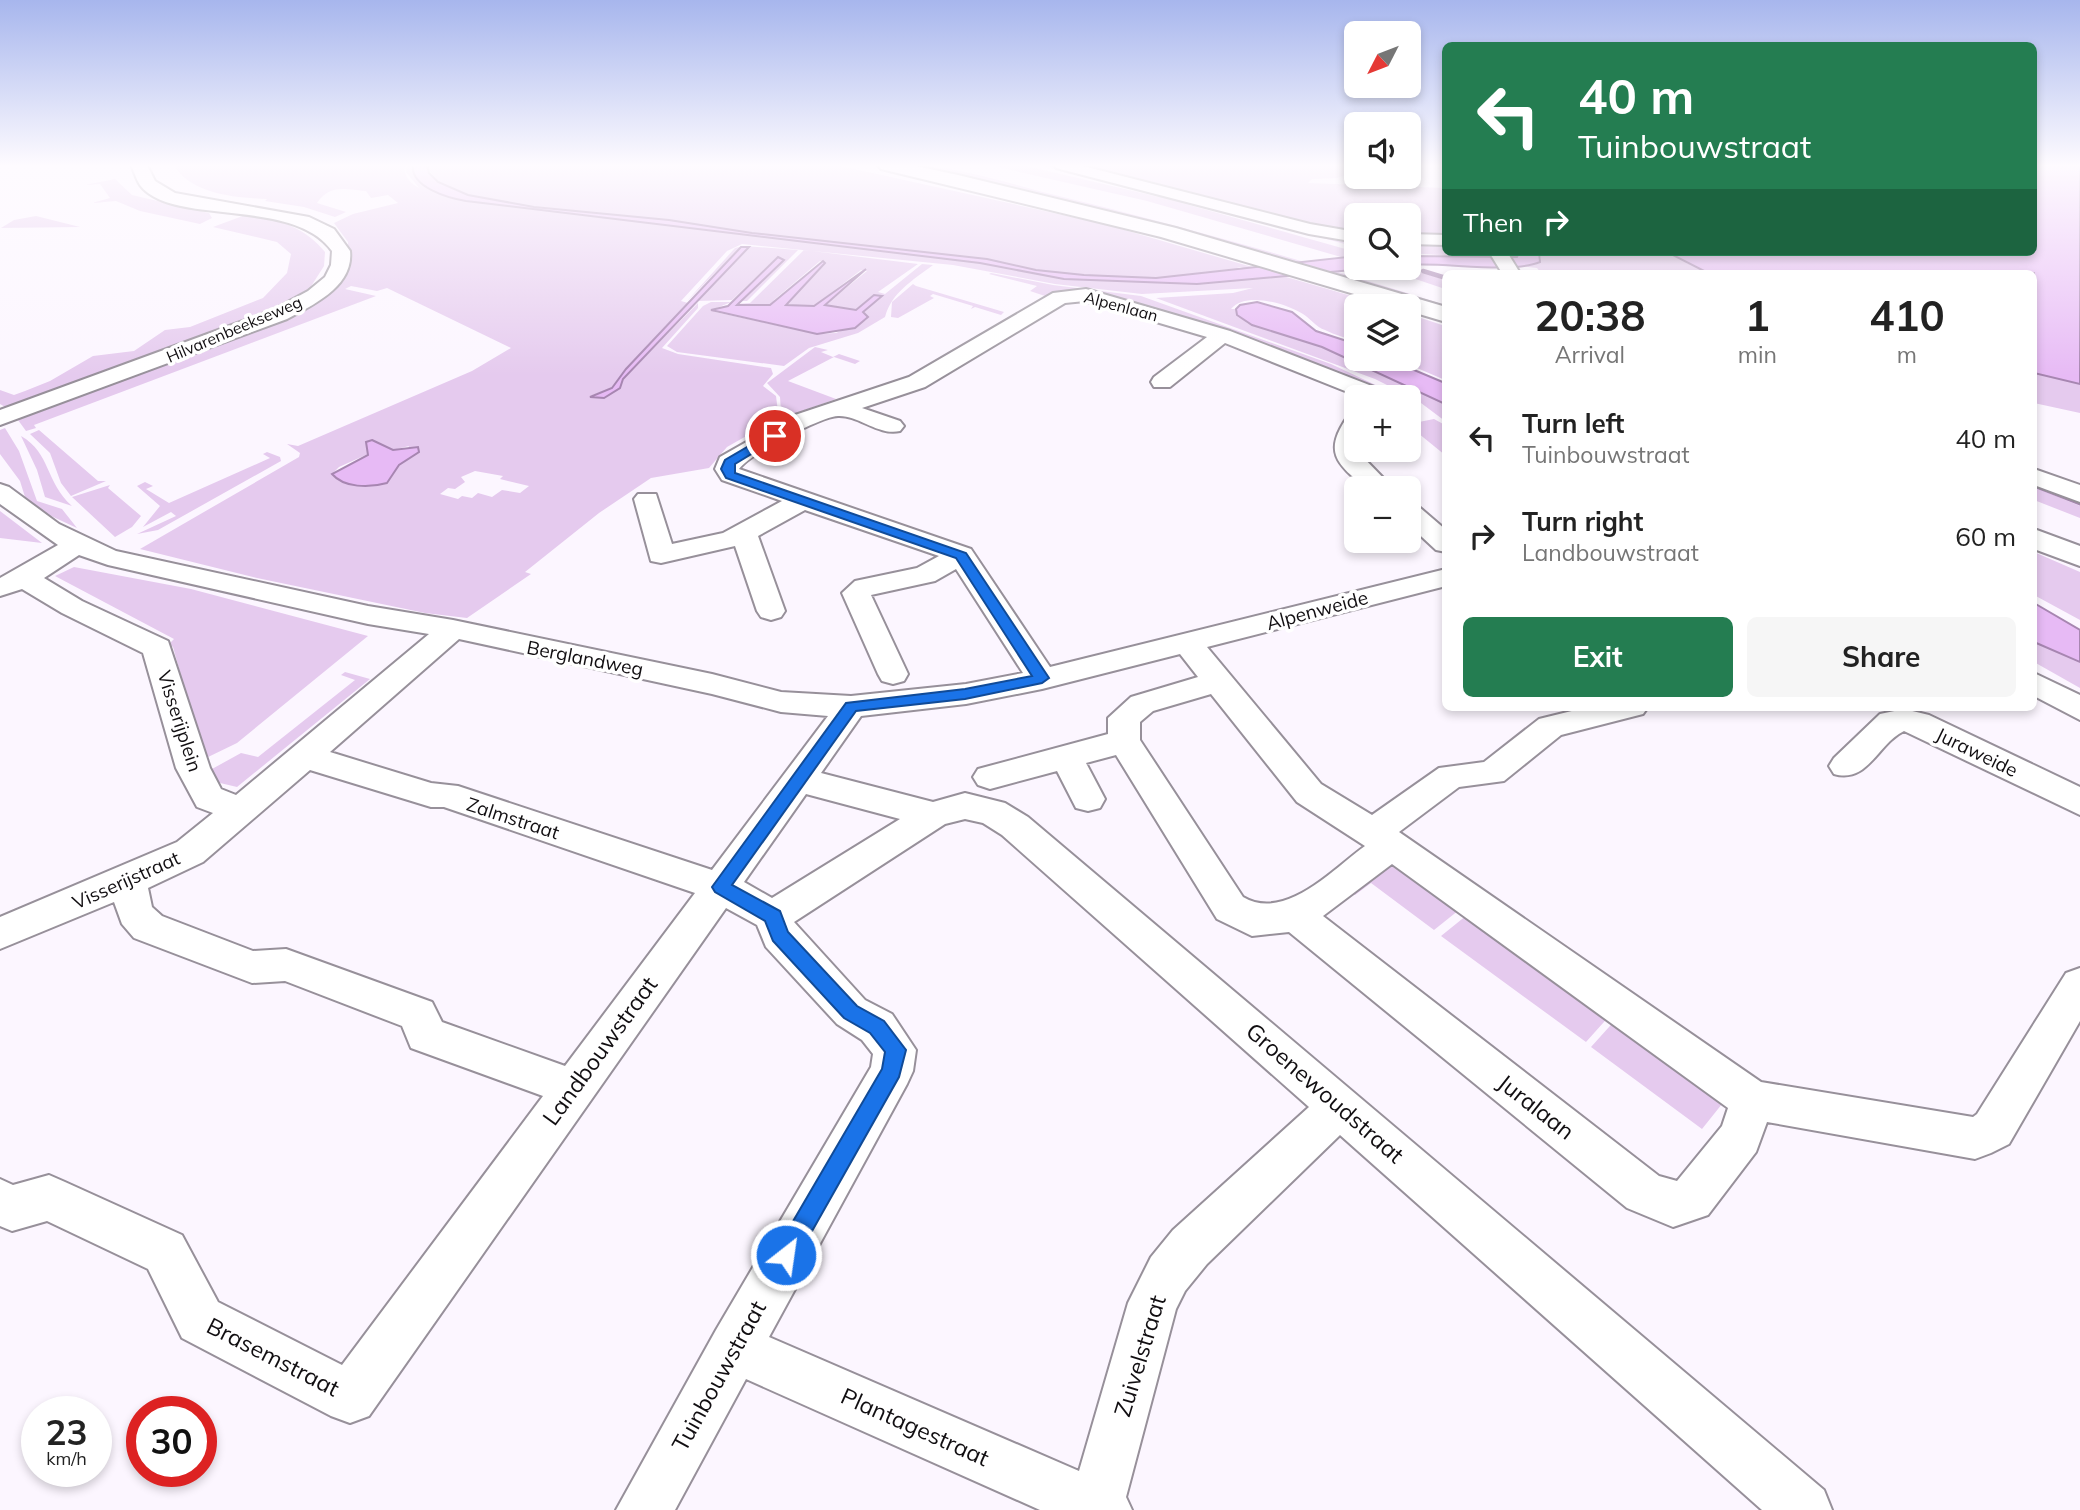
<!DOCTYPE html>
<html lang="en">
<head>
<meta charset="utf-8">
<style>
	:root { --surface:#fff; --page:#f6f6f6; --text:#222; --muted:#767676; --accent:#247d51 }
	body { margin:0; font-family:Mulish,sans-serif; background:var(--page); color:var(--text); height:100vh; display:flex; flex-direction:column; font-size:26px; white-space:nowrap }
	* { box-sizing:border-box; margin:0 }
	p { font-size:23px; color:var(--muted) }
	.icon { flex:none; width:38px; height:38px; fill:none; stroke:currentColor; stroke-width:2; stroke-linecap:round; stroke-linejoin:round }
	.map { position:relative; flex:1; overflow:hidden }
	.drawer { position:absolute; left:1442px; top:270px; width:595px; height:441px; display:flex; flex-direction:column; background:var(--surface); border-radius:10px; box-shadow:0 4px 10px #0003 }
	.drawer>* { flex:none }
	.hud { position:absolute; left:1442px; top:42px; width:595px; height:214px; border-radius:10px; box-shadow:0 4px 10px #0003; background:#247d51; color:#fff; overflow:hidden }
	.needle { width:46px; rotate:228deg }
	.buttons { position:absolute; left:1344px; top:21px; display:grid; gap:14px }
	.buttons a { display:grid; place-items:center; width:77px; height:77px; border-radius:10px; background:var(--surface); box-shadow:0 4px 10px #0003; font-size:35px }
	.speed { position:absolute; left:21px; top:1396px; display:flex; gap:14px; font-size:35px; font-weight:700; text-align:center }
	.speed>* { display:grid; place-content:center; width:91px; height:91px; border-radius:50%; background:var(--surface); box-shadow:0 4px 10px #0003; line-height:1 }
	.speed small { font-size:18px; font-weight:400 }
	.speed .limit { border:10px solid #d22; background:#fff; color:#111 }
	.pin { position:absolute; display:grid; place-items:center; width:60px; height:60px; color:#fff; margin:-30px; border:4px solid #fff; border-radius:50%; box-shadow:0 2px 7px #0007 }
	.me { position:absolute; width:77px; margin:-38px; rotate:30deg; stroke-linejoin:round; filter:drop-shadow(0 0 5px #0008) }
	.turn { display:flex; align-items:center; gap:24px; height:147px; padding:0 21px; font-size:32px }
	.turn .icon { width:91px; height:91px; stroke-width:2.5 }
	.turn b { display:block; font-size:49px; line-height:60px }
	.then { display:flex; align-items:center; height:66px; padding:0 21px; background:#0003; gap:14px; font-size:26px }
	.eta { display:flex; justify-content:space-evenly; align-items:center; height:119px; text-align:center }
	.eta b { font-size:42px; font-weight:700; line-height:49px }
	.primary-button { display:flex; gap:14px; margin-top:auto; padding:14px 21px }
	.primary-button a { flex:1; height:80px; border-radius:10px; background:var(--accent); color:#fff; font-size:28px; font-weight:700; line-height:80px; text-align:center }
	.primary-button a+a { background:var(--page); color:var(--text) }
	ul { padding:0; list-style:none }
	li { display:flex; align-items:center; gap:21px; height:98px; padding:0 21px }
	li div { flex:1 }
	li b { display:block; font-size:26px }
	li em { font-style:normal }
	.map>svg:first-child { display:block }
	.green { fill:#e5caee; fill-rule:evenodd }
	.water { fill:#e7baf5; stroke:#a786b1; stroke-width:2 }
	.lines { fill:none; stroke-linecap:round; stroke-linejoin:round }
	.stream-far1 { stroke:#a786b1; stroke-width:4.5 }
	.stream { stroke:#a786b1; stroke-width:5 }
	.minor-casing { stroke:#97909a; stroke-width:4 }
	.highway-casing { stroke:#97909a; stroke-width:4 }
	.minor { fill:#fff; fill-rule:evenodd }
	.highway { fill:#fff; fill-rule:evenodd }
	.route { fill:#1a73e8; stroke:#114b97; stroke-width:2 }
	.labels { text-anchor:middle; stroke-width:7; stroke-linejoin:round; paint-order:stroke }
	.far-street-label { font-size:16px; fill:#110e11; stroke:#fff }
	.street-label { font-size:19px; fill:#110e11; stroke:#fff }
	.near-street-label { font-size:23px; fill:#110e11; stroke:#fff }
</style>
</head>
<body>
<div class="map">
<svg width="2080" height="1510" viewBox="0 0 2080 1510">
	<rect width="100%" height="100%" fill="#fcf6ff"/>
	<path class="green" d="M174 165H405C403 175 410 183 419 188L406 172 407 165H413L412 169 422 184 466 201 980 263 1064 279 1197 284 1271 276 1240 267 1237 268 1245 271 1156 278 1083 275 1036 270 987 259 752 233 669 220 534 207 468 195 439 182 427 168V165H836L1104 224 1386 306H1356V341C1346 338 1335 335 1325 330 1316 327 1311 319 1303 314 1287 304 1246 291 1231 309H1236L1247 323 1322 347 1446 404 1445 421 1417 400 1375 379 1156 298 1233 293 1253 288 1142 294 1055 284 953 265 742 244 727 251 681 301 688 303 626 369 612 388 590 396 604 398 620 388 623 379 698 303V308L662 348 678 354 771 368 773 374 763 386 776 396 778 412 785 418H778L727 447 709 468 651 478 599 513 525 572 531 574 467 618 425 613 257 578 140 549 299 457 300 453 287 444 298 446 472 371 511 348 387 288 377 291 351 286 345 289 376 296 34 425 36 428 26 431 18 420 117 383 314 296 348 254V242L334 223 353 214 398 203 388 195 371 198 366 191C346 189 329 184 317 203L346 212 335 217 304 207 265 201 267 199C237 198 190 194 174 165ZM377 442 393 450 409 446C405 462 394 467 387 483 368 485 346 490 332 474L339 467 368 454 366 446ZM475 471 503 476 500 479 529 486 520 493 502 490 492 497 478 493 472 498 462 496 458 499 440 494 448 488 455 489 465 482 461 477Z
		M909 165C954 165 1010 184 1055 195 1187 227 1316 264 1445 305V309L1142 219Z
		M989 165H1022L1159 197 1165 196 1039 165H1054L1331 235 1356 239V247L1186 201 1182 203 1356 252V256L1341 257 1147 201Z
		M1070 165H1356V171L1337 178 1312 179 1308 183 1445 188V235L1409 234V215H1356V232L1318 227Z
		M115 179 132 195 209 213 212 218 200 224 140 211 116 201 92 203 110 198 100 184 85 185Z
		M248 214C278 219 306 228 325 252L324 266 310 288 255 320 7 408 0 404V390L14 395 25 391 50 381 93 356 134 351 165 330 190 327 263 298 287 273 291 254 277 242 213 227Z
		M36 216 80 227 1 228 14 220Z
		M1409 241 1445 242 1446 252H1493L1498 259 1409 253Z
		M744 246 798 250 747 301H742L783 260 776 258 732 300 697 301 748 247H741L687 301 735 248Z
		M804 250 918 264 878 292 885 294 922 264 933 265C912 281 892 292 885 317L858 333 809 348 784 366 677 352 667 346 703 306 711 302H731L712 310 715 312 817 334 836 333 866 320 868 317 862 312 881 296 874 295 855 310 825 305 867 271 861 270 814 306 781 304 825 263 820 261 774 300 772 305 736 304 750 303Z
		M1539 252H1667L1708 273H1541L1537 268 1519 266 1536 264 1541 259Z
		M1408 268 1445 280V289L1386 269Z
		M991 273 1053 285 1141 296 1331 364 1401 397H1378L1092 293 1051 298 1030 291 1037 286 989 274Z
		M913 284 916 286 1004 312 1001 315 975 307 971 309 973 306 933 294 930 296 934 298 898 318 891 317 892 302Z
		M1409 314 1445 326V380L1396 359H1409Z
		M815 347 828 350 821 352 833 357 839 354 860 361 855 364 834 357 788 381 836 399 788 416 781 412 780 397 767 383Z
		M2034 373 2080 384V413L2034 403Z
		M1434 419 1445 425V455L1413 429 1409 430V424Z
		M5 428 19 451 37 501 62 509 77 528 49 515 25 497 20 481 0 454V430Z
		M39 430 98 481H106L71 496 61 483 50 453 30 434Z
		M21 436C51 453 45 482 72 506L45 497 37 470Z
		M267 452 280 457 281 461 158 530 137 534 176 516 171 512 143 527 160 506 137 486 145 482 153 486 146 489 169 503 270 458 263 454Z
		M110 485 108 488 141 516 132 527 115 537 72 497Z
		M2034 487 2080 506V518L2034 500Z
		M0 511 42 543 0 538Z
		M2034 552 2080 572V620L2034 595Z
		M74 567 191 589 368 636 237 743 204 759 173 647 169 644 174 639 55 576Z
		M2034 642 2080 662V688L2034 662Z
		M345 672 370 679 237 787 216 782 212 769 241 753 258 757 355 680 341 675Z
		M1392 857 1464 906 1434 930 1371 883 1355 895 1349 890Z
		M1472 911 1612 1013 1586 1042 1441 936Z
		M1618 1017 1722 1095V1104L1702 1129 1591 1047Z"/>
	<path class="water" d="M413 165H427L429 173 438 182 468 195 534 207 669 220 752 233 987 259 1036 270 1084 275 1156 278 1356 256V268H1374L1197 284 1064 279 980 263 466 201C448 198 410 187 413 165Z
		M2034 165H2080V384L2034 373V273H1708L1667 252H2034Z
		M741 247H749L623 379 620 388 604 398 590 397 612 388 626 369Z
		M1519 252H1539L1540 262C1511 274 1444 262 1409 265V256L1517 257Z
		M778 257 784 260 737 305H770L823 261 825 263 786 305 814 306 866 269 825 305 856 310 874 295 882 296 863 312 868 317 855 328 817 334 711 310 728 306Z
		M1257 302 1292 312 1316 331 1356 344V359H1388L1445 383V404L1322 347 1252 325 1237 315 1236 309 1240 305Z
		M372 440 393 450 418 447 419 452 399 465 387 483C369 488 344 488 332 474L368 455 366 442Z
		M2034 603 2080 630V662L2034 642Z"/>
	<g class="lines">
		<path class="stream-far1" d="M1423 271 1446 278"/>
		<path class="stream" d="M2034 485 2080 503"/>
		<defs>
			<path id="minor" d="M131 165H147L155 181 175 193 309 217 334 229 350 251C354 286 313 305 287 319L0 425V410L273 310 308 291 325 277 331 265 332 251C293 196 171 227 140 185 136 179 134 171 131 165Z
				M1054 165H1079L1310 224 1356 232V242L1309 234 1056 168Z
				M1409 234 1446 235V245L1409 244Z
				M1489 252H1507L1520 273H1502Z
				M1086 289 1230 331 1377 388 1382 397H1360L1225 343 1170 387H1154L1151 382 1154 377 1207 337 1085 301 1065 303 925 387 862 408 900 421 904 426 900 431C878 436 859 415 838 416 820 417 748 455 739 469L971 549 1050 667 1446 569V586L1207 647 1321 784 1372 815 1439 768 1484 762 1539 719 1588 707H1648L1643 714 1561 735 1504 781 1459 787 1399 832 1761 1082 1973 1117 1977 1114 2066 973 2080 968V1021L2009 1144 1991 1153 1975 1159 1767 1122 1756 1152 1708 1215 1673 1227 1627 1208 1289 932 1252 936 1217 919 1116 755 1086 763 1105 799 1100 808 1088 811 1076 808 1057 771 990 789 978 785 973 777 978 769 1108 734V718L1131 697 1198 677 1180 654 1042 689 966 704 861 716 821 773 933 802 965 793 1005 803 1028 817 1824 1490 1832 1510H1762L1340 1135 1207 1264 1185 1291 1176 1309 1126 1497 1132 1510H1040L746 1379 675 1510H616L716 1330 871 1067 873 1054 862 1040 837 1024 766 947 757 925 726 908 369 1416 350 1423 331 1416 182 1338 148 1269 47 1221 12 1231 0 1226V1179L13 1185 49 1175 65 1182 182 1235 218 1302 342 1365 543 1096 411 1048 402 1026 285 981 252 983 134 938 122 924 114 902 0 949V917L177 842 213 813 197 807 176 768 143 653 62 613 22 589 0 596V578L58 545 0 504V484L9 487 59 524 116 551 368 606 453 620 712 674 781 692 851 696 966 684 1023 673 956 569 935 581 871 595 908 674 904 681 893 684 882 681 878 674 842 593 855 581 917 568 939 556 805 510 758 536 785 611 781 617 771 620 761 617 757 611 735 546 661 563 651 561 634 499 638 494H656L672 544 723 533 782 501 722 480 715 469 720 457 792 416 909 377 1053 293ZM79 555 108 565 368 624 429 634 236 795 221 789 210 768 168 641 82 601 44 578ZM459 639 712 694 781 712 828 716 712 870 458 786 431 783 330 752ZM1211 694 1297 802 1365 846C1333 869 1285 922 1243 897L1140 740V722L1153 711ZM310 770 431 807H444L695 893 565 1066 442 1022 432 1002 286 949 253 951 162 916 152 907 148 888 203 862ZM806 794 900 819 772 898 744 882ZM965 819 983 823 1002 835 1309 1107 1173 1230 1151 1257 1128 1303 1079 1471 769 1337 907 1084 913 1071 916 1050 892 1014 865 1000 794 922 945 824ZM1392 864 1728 1108 1722 1126 1677 1181 1659 1176 1323 916Z
				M1356 414V450L1393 488H1366C1336 463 1323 452 1348 416Z
				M2034 469 2080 485V502L2034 485Z
				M1409 504 1418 506 1446 530V552L1436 550 1409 525Z
				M2034 673 2080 695V720L2034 696Z
				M1904 709 1929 715 2080 787V815L1904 731C1878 743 1868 784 1834 774L1829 766 1834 758 1880 714Z"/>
			<path id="highway" d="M878 165H911L958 175 1176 228 1446 307V322L1409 311V306H1395L1161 237 881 169Z
				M2034 529 2080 546V566L2034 549Z"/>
		</defs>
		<use href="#minor" class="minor-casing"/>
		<use href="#highway" class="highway-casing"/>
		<use href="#minor" class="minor"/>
		<use href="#highway" class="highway"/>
	</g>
	<linearGradient id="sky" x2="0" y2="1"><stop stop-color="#a7b6ed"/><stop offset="0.44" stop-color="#fefbff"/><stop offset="1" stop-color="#fefbff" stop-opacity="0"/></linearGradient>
	<rect width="2080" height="376" fill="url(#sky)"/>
	<path class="route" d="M771 433 781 436 735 464V473L966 553 1049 678 1042 683 965 699 856 711 732 885 780 911 788 932 857 1006 884 1021 906 1050 899 1077 794 1263 786 1267 778 1263 775 1255 778 1247 882 1069 885 1052 870 1033 844 1018 773 941 765 921 715 892 712 887 846 703 965 689 1032 676 956 558 726 478 721 469 725 460Z"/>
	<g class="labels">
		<g class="far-street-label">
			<text transform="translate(1121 306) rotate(15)" y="6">Alpenlaan</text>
			<text transform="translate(234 329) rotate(-23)" y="6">Hilvarenbeekseweg</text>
		</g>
		<g class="street-label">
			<text transform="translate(1317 610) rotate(-15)" y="7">Alpenweide</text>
			<text transform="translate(585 658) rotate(11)" y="7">Berglandweg</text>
			<text transform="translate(180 721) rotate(72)" y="7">Visserijplein</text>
			<text transform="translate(1977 752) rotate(26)" y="7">Juraweide</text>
			<text transform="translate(513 818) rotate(18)" y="7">Zalmstraat</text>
			<text transform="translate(126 880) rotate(-24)" y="7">Visserijstraat</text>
		</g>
		<g class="near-street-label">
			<text transform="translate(600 1051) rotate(-54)" y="8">Landbouwstraat</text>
			<text transform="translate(1325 1093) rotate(41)" y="8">Groenewoudstraat</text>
			<text transform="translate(1536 1107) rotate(38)" y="8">Juralaan</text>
			<text transform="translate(1140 1356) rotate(-73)" y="8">Zuivelstraat</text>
			<text transform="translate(273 1357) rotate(27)" y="8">Brasemstraat</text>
			<text transform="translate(719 1376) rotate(-61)" y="8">Tuinbouwstraat</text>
			<text transform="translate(915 1427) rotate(24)" y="8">Plantagestraat</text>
		</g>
	</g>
</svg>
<div class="buttons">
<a><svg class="needle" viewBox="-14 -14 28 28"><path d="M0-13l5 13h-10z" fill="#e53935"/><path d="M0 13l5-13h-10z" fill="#767676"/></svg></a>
<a><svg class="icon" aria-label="sound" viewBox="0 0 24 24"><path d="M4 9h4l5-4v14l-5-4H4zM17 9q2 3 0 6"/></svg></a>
<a><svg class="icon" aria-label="search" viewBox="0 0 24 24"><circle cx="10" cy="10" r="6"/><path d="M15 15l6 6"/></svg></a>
<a><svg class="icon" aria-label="layers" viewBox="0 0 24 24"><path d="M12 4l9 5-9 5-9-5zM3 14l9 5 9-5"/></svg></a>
<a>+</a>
<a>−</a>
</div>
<div class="speed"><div>23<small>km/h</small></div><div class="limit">30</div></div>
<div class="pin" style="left:775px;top:436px;background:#d93025"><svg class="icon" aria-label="arrive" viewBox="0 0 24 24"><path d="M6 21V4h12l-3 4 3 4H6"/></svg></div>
<svg class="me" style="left:786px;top:1255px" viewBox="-20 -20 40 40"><circle r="17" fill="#1a73e8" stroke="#fff" stroke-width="3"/><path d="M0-11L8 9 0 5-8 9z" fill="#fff"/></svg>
<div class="hud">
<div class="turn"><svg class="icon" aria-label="left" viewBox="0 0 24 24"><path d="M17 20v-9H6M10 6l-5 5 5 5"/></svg><div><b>40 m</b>Tuinbouwstraat</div></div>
<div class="then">Then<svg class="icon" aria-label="right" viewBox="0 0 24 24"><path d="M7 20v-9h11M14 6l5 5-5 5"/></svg></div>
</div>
<section class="drawer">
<div class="eta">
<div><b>20:38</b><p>Arrival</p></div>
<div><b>1</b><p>min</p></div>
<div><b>410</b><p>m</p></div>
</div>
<ul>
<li><svg class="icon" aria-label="left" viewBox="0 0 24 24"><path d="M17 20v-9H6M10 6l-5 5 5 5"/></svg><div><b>Turn left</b><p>Tuinbouwstraat</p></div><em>40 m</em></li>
<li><svg class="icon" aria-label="right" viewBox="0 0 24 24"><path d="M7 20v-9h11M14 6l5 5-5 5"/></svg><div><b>Turn right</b><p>Landbouwstraat</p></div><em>60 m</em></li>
</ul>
<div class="primary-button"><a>Exit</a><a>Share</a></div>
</section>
</div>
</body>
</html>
